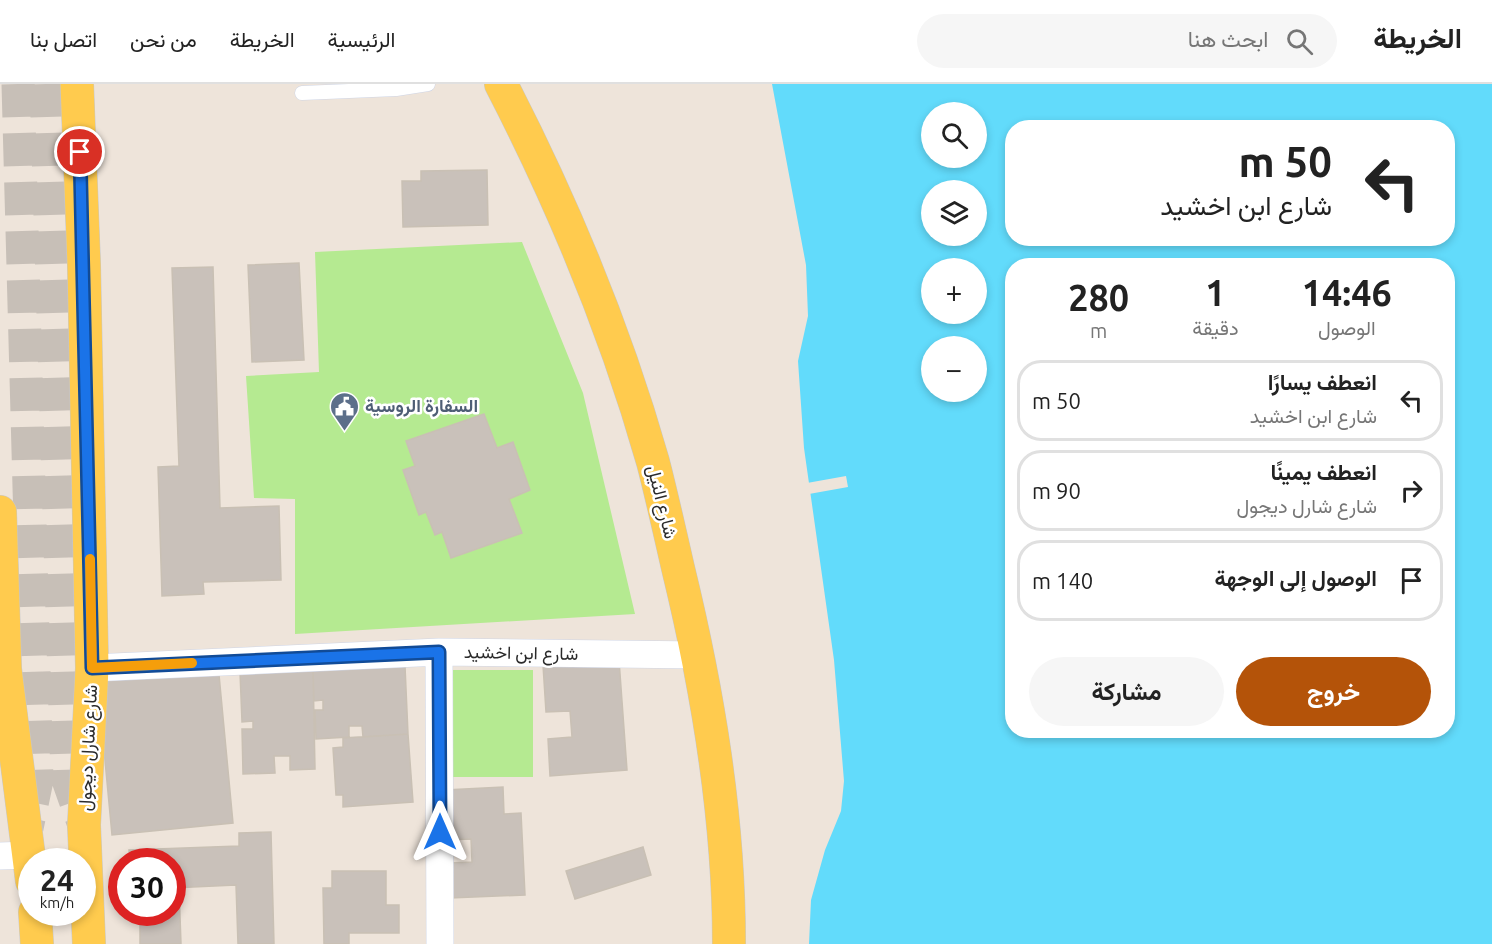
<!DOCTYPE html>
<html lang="ar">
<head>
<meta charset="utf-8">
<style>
	:root { --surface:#fff; --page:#f6f6f6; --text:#222; --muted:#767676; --line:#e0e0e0; --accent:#b45309 }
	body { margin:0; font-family:Ubuntu,Vazirmatn,sans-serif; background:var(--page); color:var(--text); direction:rtl; height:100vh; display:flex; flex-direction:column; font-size:22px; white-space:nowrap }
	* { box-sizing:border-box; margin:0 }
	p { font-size:20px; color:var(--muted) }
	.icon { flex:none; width:33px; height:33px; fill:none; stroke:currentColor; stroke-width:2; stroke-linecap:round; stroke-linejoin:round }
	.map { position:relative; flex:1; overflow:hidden; direction:ltr }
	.panel { position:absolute; left:1005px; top:174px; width:450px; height:480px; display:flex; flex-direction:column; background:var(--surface); border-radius:24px; box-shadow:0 3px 9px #0003; direction:rtl }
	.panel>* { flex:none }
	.guide { position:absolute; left:1005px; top:36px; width:450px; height:126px; border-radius:24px; box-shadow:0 3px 9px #0003; direction:rtl; background:#fff; color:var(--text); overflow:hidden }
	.fabs { position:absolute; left:921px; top:18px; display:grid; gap:12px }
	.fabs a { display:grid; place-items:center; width:66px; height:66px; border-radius:50%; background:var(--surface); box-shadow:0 3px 9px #0003; font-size:30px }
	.speed { position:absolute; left:18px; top:764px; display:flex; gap:12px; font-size:30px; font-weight:700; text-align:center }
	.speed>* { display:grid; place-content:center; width:78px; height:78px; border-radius:50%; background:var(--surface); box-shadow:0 3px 9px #0003; line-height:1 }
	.speed small { font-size:15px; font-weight:400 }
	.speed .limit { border:9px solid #d22; background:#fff; color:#111 }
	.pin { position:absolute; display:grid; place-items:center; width:51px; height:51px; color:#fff; margin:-26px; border:3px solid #fff; border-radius:50%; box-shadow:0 2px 6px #0007 }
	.me { position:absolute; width:66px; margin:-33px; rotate:0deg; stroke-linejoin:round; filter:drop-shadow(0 0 4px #0008) }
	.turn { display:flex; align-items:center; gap:21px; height:126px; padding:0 24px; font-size:27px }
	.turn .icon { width:78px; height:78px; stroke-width:2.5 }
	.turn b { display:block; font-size:42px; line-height:51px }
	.eta { display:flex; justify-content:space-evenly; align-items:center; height:102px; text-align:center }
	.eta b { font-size:36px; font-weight:700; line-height:42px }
	.cta { display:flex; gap:12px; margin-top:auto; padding:12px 24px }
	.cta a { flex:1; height:69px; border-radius:36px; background:var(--accent); color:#fff; font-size:24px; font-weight:700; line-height:69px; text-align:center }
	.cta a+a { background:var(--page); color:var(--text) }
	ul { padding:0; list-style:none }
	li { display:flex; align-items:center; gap:18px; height:81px; margin:0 12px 9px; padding:0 12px; border:3px solid var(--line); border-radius:24px }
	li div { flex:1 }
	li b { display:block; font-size:22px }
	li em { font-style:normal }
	header { display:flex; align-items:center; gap:36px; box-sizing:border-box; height:84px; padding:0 30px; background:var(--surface); border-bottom:2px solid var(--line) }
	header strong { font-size:28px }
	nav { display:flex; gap:33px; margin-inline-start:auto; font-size:21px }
	.search { width:420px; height:54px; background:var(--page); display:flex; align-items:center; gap:15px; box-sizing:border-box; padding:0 21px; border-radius:33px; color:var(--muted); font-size:22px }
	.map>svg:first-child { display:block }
	.green { fill:#b5ea91 }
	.water { fill:#62dbfb; fill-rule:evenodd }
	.pier { fill:#eee4da }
	.building { fill:#c9c1ba; stroke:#c9c0b4; stroke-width:1.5 }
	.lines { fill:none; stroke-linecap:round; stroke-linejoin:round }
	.primary-tunnel { stroke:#c7bfb7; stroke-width:33; stroke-dasharray:33 16; stroke-linecap:butt }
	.service-casing { stroke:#cfd5e5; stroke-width:15 }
	.minor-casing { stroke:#cfd5e5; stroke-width:28 }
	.primary-casing { stroke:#c8c8c8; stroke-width:34 }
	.service { stroke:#fff; stroke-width:14 }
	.minor { stroke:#fff; stroke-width:27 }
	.primary { stroke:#ffcb4e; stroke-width:33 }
	.route-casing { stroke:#114b97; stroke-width:15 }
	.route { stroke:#1a73e8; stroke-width:10 }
	.slow { stroke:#f59e0b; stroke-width:10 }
	.labels { text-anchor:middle; stroke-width:5; stroke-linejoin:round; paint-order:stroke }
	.service-label { font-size:18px; font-weight:bold; fill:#4e5e75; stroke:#fff; text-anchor:start }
	.street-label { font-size:18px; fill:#2a2a2a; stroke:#fff }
</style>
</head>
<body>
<header>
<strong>الخريطة</strong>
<div class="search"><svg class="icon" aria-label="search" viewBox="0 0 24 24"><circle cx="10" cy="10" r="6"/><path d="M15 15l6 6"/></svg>ابحث هنا</div>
<nav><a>الرئيسية</a><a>الخريطة</a><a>من نحن</a><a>اتصل بنا</a></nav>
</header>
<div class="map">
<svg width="1492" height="860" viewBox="0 0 1492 860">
	<rect width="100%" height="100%" fill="#eee4da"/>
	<path class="green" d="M522 158 583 309 635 530 295 550V415L254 414 246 292 319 288 315 168Z
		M452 586H533V693H452Z"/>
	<path class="water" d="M772 0H1492V860H809L811 816 825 766 841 727 844 697 834 576 804 364 798 277 808 232 806 181ZM932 28H976V74H932ZM1012 44H1448V154H1012ZM932 106H976V152H932ZM1012 182H1448V646H1012ZM932 184H976V230H932ZM932 262H976V308H932Z"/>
	<path class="pier" d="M846 392 848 403 809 410 807 399Z"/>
	<path class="building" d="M487 86 488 141 403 143 402 97H421V87Z
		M299 179 304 276 252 278 248 181Z
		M213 183 220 424 279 422 281 496 203 498 204 510 162 512 158 383 179 382 172 184Z
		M484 330 497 364 513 358 530 406 509 415 522 449 451 474 442 448 435 451 426 428 419 431 403 386 415 382 406 357Z
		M619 576 627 686 550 692 548 655 572 653 570 627 546 628 543 581Z
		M218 580 233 739 112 751 97 591Z
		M405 582 408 650 363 653 362 642H349V653L316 655 315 626H323V616L314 617 313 586Z
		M313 586 315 685 290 686V672H274L275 689 243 690 242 645H253V637L242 638 240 588Z
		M408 650 413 718 343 723V711H336L333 664 343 663V654Z
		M503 703 504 730 521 729 525 811 450 814 448 779 472 778 471 755 447 756 445 706Z
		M271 748 274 860H238L236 801 172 804V777H130L129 766 239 762V749Z
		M643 763 651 791 575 815 566 787Z
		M332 787H386V821H399V849H349V860H324L323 804H332Z
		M179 803 181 860H140V828H172V804Z"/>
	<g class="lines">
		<path class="primary-tunnel" d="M18 0 37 696 27 744
			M46 0 67 693 84 741"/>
		<defs>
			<path id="service" d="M302 9 396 5 428 0"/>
			<path id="minor" d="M439 568 440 860
				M92 584 439 568 699 571
				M0 772 29 771"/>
			<path id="primary" d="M77 0 84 181 92 584 84 741 89 860
				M501 0C563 120 616 248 653 378 662 413 670 449 678 484 708 607 729 732 729 860
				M0 428 5 585 32 797
				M35 828 37 860"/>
		</defs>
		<use href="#service" class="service-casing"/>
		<use href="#minor" class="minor-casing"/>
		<use href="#primary" class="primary-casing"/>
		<use href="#service" class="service"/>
		<use href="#minor" class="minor"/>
		<use href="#primary" class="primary"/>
	</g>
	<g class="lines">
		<defs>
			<path id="route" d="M80 68 92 584 439 568 440 748"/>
		</defs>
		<use href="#route" class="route-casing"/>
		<use href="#route" class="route"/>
		<path class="slow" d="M90 475 92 584 192 579"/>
	</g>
	<defs>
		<symbol id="civic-pin" viewBox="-11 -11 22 30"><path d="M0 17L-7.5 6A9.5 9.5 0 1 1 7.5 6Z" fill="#5c6f8a" stroke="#fff"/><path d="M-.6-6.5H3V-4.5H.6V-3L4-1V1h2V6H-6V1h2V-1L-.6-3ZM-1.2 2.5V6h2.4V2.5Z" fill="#fff"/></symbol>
	</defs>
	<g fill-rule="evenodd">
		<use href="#civic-pin" x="328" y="306" width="33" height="45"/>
	</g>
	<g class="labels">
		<g class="service-label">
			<text x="365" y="328">السفارة الروسية</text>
		</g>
		<g class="street-label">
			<text transform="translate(662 418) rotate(76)" y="6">شارع النيل</text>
			<text transform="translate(521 569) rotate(1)" y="6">شارع ابن اخشيد</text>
			<text transform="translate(88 664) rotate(-87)" y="6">شارع شارل ديجول</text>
		</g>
	</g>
</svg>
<div class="fabs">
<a><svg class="icon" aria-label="search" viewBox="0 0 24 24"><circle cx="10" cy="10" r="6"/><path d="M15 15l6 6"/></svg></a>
<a><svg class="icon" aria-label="layers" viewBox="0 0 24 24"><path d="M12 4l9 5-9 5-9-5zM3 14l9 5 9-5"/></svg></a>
<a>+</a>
<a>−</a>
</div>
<div class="speed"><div>24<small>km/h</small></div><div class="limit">30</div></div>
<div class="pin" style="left:80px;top:68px;background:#d93025"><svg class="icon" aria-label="arrive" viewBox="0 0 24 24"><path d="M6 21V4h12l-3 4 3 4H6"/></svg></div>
<svg class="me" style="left:440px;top:748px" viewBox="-20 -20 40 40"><path d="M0-17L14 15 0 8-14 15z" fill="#1a73e8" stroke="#fff" stroke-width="4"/></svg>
<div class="guide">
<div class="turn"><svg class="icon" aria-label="left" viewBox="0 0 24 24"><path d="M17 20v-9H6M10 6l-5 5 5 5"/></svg><div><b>50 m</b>شارع ابن اخشيد</div></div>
</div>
<section class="panel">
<div class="eta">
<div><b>14:46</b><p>الوصول</p></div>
<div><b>1</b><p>دقيقة</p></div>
<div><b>280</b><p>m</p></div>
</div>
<ul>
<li><svg class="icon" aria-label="left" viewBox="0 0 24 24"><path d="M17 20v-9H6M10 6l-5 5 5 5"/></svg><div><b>انعطف يسارًا</b><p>شارع ابن اخشيد</p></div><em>50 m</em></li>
<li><svg class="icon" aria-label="right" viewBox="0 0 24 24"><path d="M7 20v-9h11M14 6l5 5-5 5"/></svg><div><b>انعطف يمينًا</b><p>شارع شارل ديجول</p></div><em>90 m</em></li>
<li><svg class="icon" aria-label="arrive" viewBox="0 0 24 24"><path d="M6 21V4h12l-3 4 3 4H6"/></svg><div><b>الوصول إلى الوجهة</b></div><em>140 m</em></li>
</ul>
<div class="cta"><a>خروج</a><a>مشاركة</a></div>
</section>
</div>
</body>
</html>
